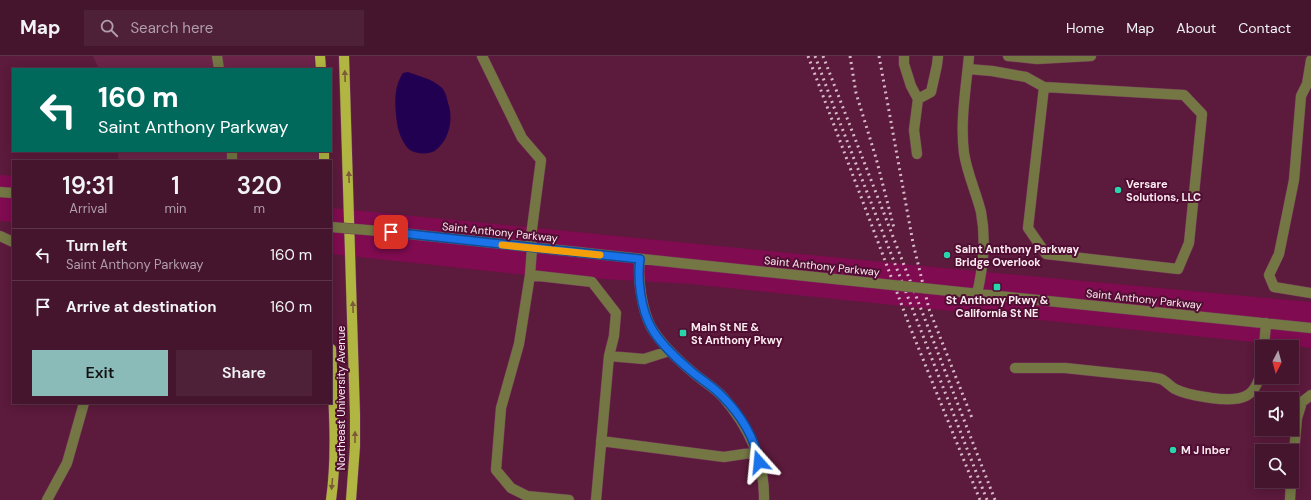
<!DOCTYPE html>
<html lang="en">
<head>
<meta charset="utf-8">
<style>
	:root { --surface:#45142d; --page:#4f2139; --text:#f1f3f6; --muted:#b09eaa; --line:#5d3349; --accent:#8bbbb9 }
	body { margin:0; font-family:"DM Sans",sans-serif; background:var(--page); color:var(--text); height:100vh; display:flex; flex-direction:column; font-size:15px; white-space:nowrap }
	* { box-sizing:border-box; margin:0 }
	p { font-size:13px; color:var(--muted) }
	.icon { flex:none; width:22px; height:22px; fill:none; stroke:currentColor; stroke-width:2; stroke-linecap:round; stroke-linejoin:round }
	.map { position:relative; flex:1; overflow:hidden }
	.drawer { position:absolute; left:12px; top:104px; width:320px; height:244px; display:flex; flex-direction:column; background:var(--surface); border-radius:0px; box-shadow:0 2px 10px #0003,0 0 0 1px var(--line) }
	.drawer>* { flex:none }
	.top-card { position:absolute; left:12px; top:12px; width:320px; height:84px; border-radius:0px; box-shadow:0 2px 10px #0003,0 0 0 1px var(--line); background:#00695c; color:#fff; overflow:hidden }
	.needle { width:26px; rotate:186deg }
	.buttons { position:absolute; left:1255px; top:284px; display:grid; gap:8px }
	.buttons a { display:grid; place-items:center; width:44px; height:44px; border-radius:0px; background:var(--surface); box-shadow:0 2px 10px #0003,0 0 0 1px var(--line); font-size:20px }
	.pin { position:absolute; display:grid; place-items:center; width:34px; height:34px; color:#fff; margin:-17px; border-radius:8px; box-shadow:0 2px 6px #0006 }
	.me { position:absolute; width:44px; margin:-22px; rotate:342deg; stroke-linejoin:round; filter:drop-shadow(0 0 3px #0008) }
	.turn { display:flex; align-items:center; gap:14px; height:84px; padding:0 20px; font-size:18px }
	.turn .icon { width:52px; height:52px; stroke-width:2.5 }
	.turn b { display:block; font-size:28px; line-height:34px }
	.eta { display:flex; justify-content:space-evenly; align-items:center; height:68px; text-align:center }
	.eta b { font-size:24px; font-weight:600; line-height:28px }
	.primary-button { display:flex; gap:8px; margin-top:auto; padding:8px 20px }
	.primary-button a { flex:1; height:46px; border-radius:0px; background:var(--accent); color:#111; font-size:16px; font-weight:600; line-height:46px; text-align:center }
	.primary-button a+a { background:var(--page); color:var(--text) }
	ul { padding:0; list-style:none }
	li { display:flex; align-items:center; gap:12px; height:52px; padding:0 20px; border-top:1px solid var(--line) }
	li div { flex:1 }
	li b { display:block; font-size:15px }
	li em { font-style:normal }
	header { display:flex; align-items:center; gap:24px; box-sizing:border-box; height:56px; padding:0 20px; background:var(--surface); border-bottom:1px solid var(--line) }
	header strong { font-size:19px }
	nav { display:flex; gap:22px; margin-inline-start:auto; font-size:14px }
	.search { width:280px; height:36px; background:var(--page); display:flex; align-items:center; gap:10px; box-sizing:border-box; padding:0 14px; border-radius:0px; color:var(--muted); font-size:15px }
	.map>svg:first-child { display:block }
	.built { fill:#6c2449 }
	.green { fill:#810b51 }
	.water { fill:#220051 }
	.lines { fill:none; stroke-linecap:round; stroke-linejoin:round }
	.minor-casing { stroke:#753b59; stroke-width:11 }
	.major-casing { stroke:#753b59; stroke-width:11 }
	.minor { stroke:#747744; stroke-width:10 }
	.major { stroke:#b1b643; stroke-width:10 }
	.rail { stroke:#d6b9c6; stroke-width:3; stroke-dasharray:2 4; stroke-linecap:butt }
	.minor-bridge-casing { stroke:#753b59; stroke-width:11; stroke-linecap:butt }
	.minor-bridge { stroke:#747744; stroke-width:10 }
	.oneway { fill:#7c5a3a }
	.route-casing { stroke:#114b97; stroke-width:10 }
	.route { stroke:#1a73e8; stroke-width:7 }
	.slow { stroke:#f59e0b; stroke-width:7 }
	.poi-dot { fill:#29d5ad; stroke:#500e32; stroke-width:1.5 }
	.labels { text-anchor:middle; stroke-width:4; stroke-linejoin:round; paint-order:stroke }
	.poi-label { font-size:11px; font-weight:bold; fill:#fbeaf0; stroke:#500e32; text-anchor:start }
	.street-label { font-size:11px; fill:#fbeaf0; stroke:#500e32 }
</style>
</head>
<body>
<header>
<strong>Map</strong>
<div class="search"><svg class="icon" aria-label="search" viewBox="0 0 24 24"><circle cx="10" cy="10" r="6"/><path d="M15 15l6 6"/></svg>Search here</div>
<nav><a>Home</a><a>Map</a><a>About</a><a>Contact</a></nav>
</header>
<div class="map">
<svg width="1311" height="444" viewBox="0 0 1311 444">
	<rect width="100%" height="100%" fill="#5c1a3c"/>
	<path class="built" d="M93 0H314L315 13H99Z
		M118 95H318V105H118Z"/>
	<path class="green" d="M0 119 13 120V166L0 165Z
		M331 152 964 214 1311 246V292L690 228 516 218 331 198Z"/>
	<path class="water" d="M408 16C419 20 432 23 441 31 445 34 447 42 448 47 454 63 449 84 436 94 430 99 416 98 410 94 403 89 398 75 397 67 395 50 393 32 403 17Z"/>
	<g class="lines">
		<defs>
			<path id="minor" d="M217 0 219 13
				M482 0 522 82 541 104 531 180 532 192 530 219 592 226 616 257 614 280 609 300 644 303 669 295
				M904 0V8L911 30 918 43 914 74 917 98
				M969 0C966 32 960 65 964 97 967 117 976 136 981 156 986 182 983 212 977 238
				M1008 0 1037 3 1091 0
				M1311 4 1307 28 1301 40 1294 124 1279 198 1269 219 1274 231 1311 237
				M968 13 992 15 1026 21 1044 31 1028 172 1046 198 1178 213 1189 187 1202 58 1184 39 1044 31
				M918 43 931 36 937 9 938 0
				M232 95V105
				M0 136 13 137
				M391 176 680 207
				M0 180 13 186
				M640 203C637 222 642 254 651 271 661 288 676 302 690 314 701 324 714 331 723 341 748 370 765 405 764 444
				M530 219 519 288 501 352 496 414 511 432 527 440 569 444
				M931 233 1311 272
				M1264 291 1266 267
				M1015 312H1065L1151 321C1155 322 1160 322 1163 324 1168 327 1171 331 1175 333 1187 339 1199 340 1211 342 1242 346 1258 343 1262 308
				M601 385 724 401 757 396
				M1292 419 1297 362 1302 346 1311 339
				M47 444 67 407 84 347
				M596 444 609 300
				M1290 444 1291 425"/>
			<path id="major" d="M320 0 321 13
				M344 0 355 359V390L351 444
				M324 95V105
				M331 444C338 394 333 343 331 293"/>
		</defs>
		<use href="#minor" class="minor-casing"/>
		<use href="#major" class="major-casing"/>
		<use href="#minor" class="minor"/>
		<use href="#major" class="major"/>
		<path class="rail" d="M808 0 910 271 980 444
			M815 0 835 54 987 444
			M823 0 995 444
			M850 0 856 37 876 102 894 172
			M879 0 913 187 929 253 972 362"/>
		<defs>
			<path id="minor-bridge" d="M331 171 391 176
				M680 207 931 233"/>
		</defs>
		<use href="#minor-bridge" class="minor-bridge-casing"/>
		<use href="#minor-bridge" class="minor-bridge"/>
	</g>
	<defs><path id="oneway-solid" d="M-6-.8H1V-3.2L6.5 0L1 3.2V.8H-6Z"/></defs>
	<g class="oneway">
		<use href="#oneway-solid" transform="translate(345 20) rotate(-92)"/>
		<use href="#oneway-solid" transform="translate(349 121) rotate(-92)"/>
		<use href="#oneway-solid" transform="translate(353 251) rotate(-92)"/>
		<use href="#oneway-solid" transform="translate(355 381) rotate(-90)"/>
		<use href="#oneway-solid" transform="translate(332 428) rotate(95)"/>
	</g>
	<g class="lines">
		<defs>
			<path id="route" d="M391 176 640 203C637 223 641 253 651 271 659 286 677 303 690 314 700 323 713 330 723 341 740 358 755 382 759 406"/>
		</defs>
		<use href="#route" class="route-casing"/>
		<use href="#route" class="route"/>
		<path class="slow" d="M502 189 600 199"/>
	</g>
	<g class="poi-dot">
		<circle cx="1118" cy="134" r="4"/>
		<circle cx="947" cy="199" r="4"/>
		<rect x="993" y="227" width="8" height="8" rx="2"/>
		<rect x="679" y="273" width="8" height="8" rx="2"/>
		<circle cx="1173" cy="394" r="4"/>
	</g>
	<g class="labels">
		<g class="poi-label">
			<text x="1126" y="132">Versare<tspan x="1126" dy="13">Solutions, LLC</tspan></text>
			<text x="955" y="197">Saint Anthony Parkway<tspan x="955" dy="13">Bridge Overlook</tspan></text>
			<text x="997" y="248" text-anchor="middle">St Anthony Pkwy &amp;<tspan x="997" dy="13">California St NE</tspan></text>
			<text x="691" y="275">Main St NE &amp;<tspan x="691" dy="13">St Anthony Pkwy</tspan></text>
			<text x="1181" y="398">M J Inber</text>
		</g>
		<g class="street-label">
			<text transform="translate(500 176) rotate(6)" y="4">Saint Anthony Parkway</text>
			<text transform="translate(822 210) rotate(6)" y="4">Saint Anthony Parkway</text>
			<text transform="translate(1144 243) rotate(6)" y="4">Saint Anthony Parkway</text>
			<text transform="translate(341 342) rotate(-90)" y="4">Northeast University Avenue</text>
		</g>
	</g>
</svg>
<div class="buttons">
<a><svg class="needle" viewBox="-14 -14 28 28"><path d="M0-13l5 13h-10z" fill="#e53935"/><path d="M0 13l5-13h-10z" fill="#b09eaa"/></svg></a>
<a><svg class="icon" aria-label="sound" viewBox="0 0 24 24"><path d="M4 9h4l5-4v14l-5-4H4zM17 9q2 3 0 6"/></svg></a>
<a><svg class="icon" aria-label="search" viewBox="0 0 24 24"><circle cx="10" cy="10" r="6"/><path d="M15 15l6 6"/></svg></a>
</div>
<div class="pin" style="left:391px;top:176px;background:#d93025"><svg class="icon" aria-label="arrive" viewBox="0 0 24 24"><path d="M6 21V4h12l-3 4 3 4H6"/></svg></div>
<svg class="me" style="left:759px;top:406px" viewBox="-20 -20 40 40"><path d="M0-17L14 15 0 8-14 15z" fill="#1a73e8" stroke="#fff" stroke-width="4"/></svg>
<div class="top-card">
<div class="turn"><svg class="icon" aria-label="left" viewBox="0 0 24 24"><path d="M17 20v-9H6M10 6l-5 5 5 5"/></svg><div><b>160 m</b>Saint Anthony Parkway</div></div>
</div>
<section class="drawer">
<div class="eta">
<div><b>19:31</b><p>Arrival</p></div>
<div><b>1</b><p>min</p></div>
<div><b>320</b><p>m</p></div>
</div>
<ul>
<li><svg class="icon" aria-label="left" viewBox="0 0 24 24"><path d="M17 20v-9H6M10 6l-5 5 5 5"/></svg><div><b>Turn left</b><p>Saint Anthony Parkway</p></div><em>160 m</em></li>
<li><svg class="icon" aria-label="arrive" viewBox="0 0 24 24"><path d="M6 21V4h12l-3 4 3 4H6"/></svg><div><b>Arrive at destination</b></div><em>160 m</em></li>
</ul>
<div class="primary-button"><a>Exit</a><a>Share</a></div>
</section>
</div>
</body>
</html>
